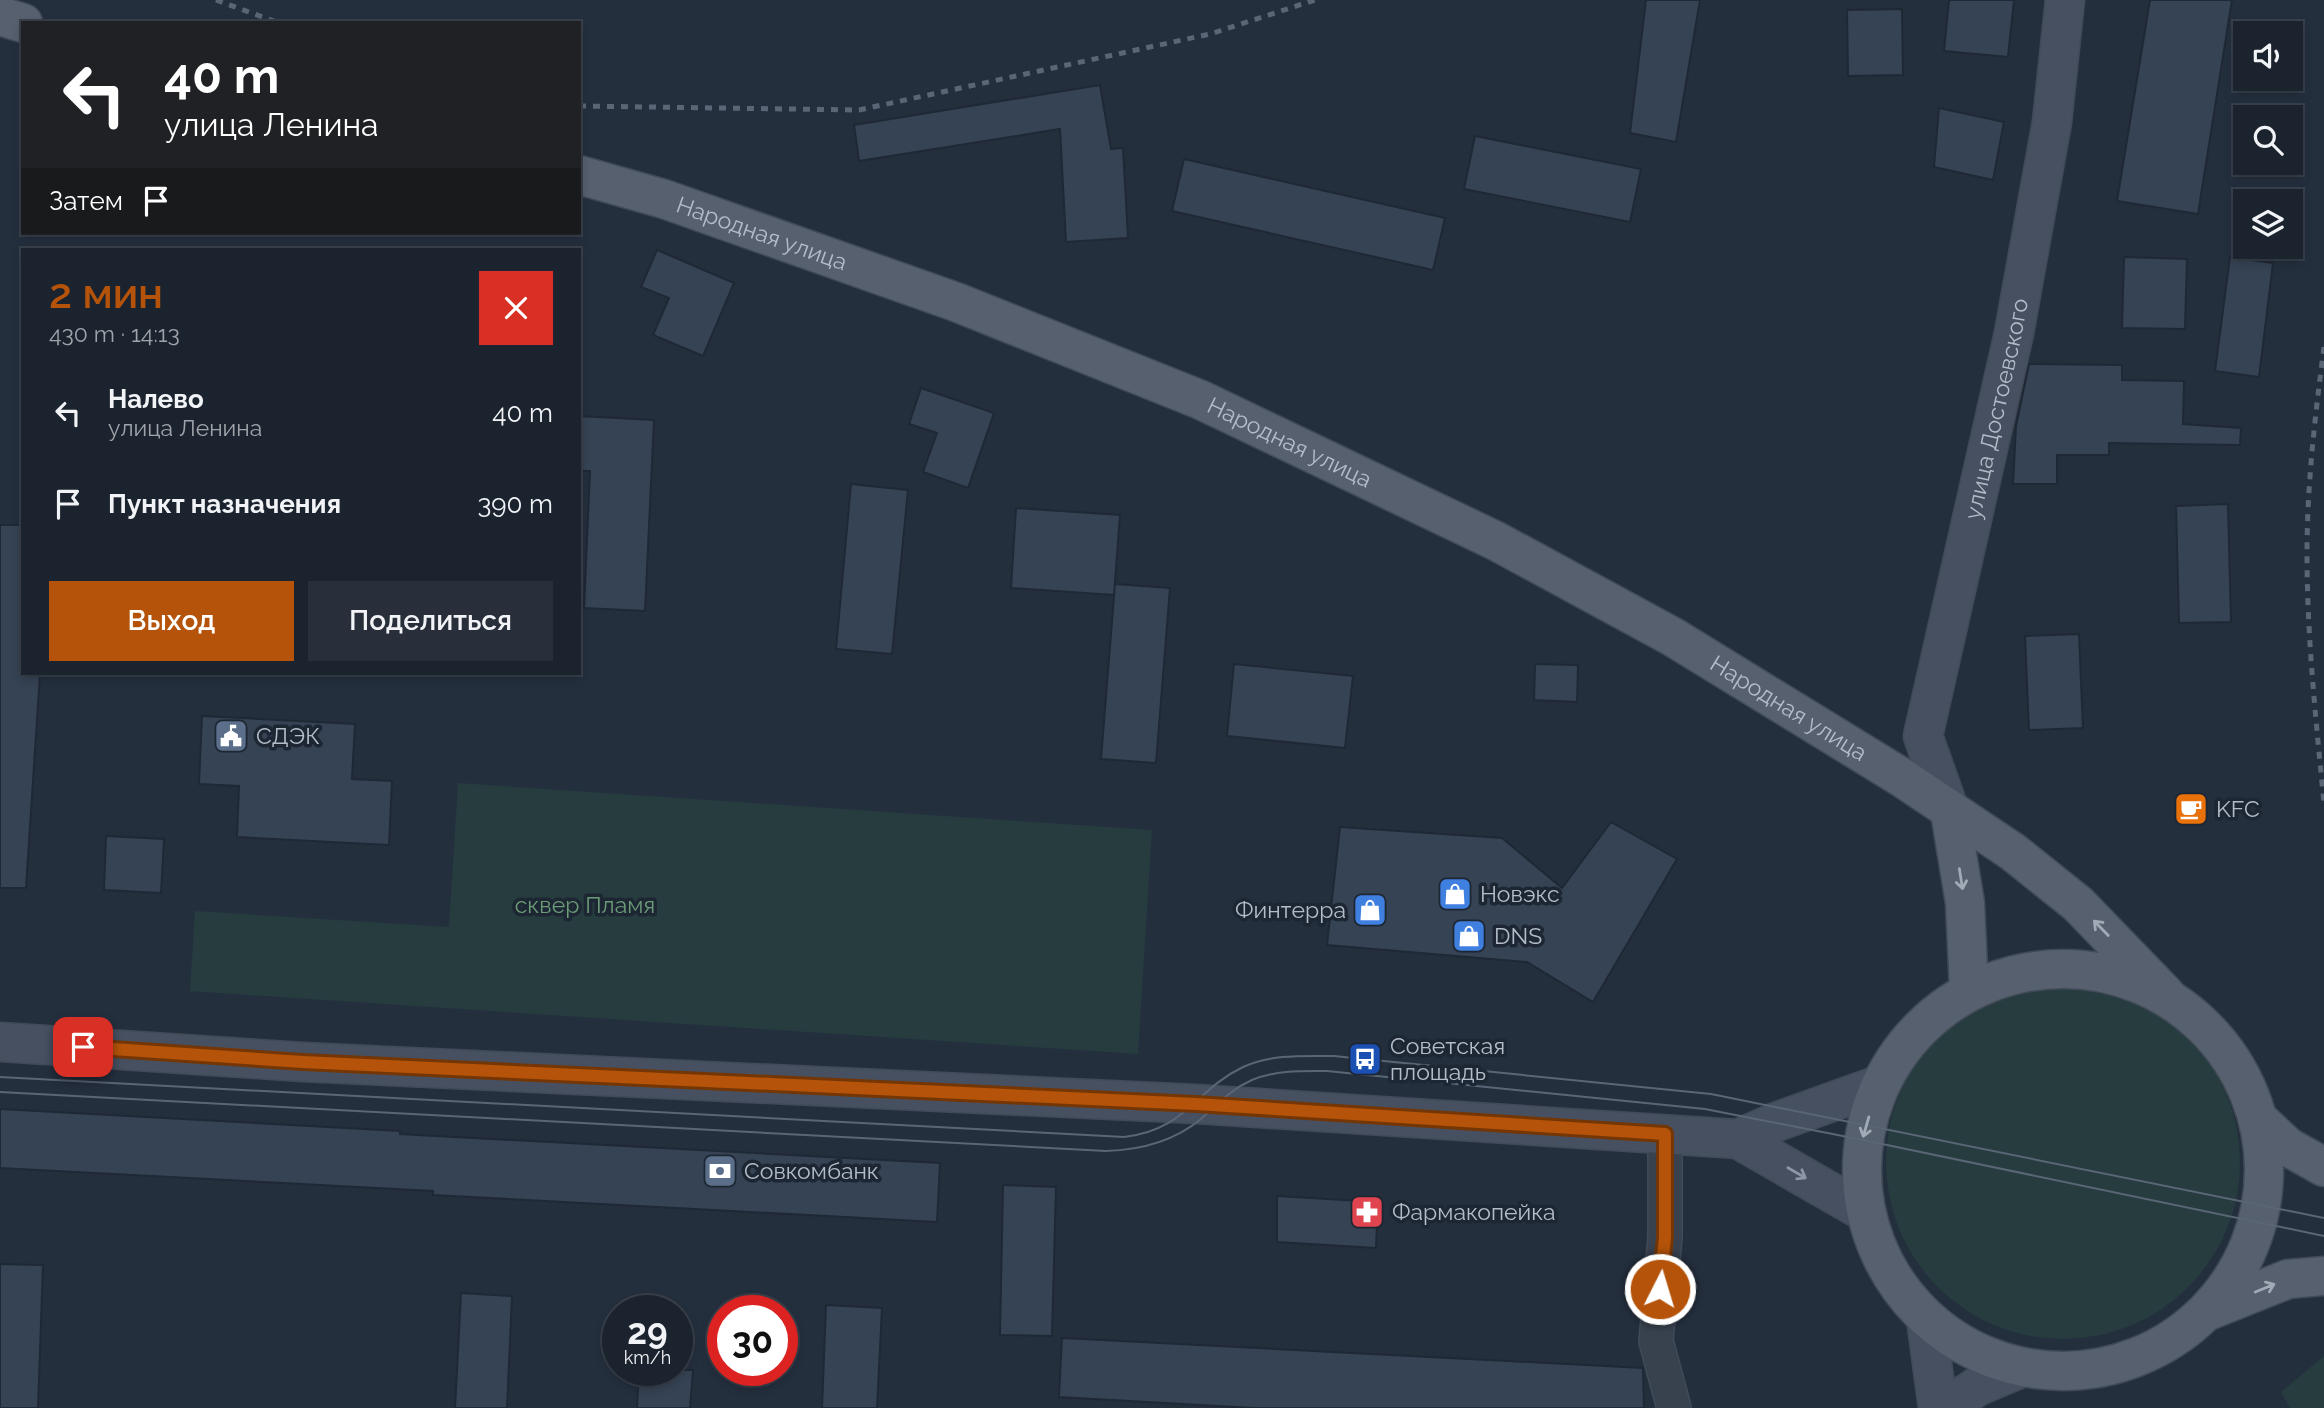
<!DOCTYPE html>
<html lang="ru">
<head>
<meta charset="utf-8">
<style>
	:root { --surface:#1b232e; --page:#282f3a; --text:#f1f3f6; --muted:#a0a4aa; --line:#39404a; --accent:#b45309 }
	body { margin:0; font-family:Raleway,sans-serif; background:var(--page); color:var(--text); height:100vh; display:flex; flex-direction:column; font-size:26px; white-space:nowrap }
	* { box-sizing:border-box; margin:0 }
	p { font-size:23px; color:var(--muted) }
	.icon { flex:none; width:38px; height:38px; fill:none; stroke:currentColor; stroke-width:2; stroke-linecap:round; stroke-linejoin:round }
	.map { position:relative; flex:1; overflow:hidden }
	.panel { position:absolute; left:21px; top:248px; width:560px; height:427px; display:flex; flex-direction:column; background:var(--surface); border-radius:0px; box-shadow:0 4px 10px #0003,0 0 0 2px var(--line) }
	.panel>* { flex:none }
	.banner { position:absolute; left:21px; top:21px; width:560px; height:214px; border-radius:0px; box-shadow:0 4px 10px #0003,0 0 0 2px var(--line); background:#202124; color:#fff; overflow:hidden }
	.tools { position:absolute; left:2233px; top:21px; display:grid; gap:14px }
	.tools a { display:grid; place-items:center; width:70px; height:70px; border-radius:0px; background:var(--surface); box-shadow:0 4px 10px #0003,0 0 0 2px var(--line); font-size:35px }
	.speed { position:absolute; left:602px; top:1295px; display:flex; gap:14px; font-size:35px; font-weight:700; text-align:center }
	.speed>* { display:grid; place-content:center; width:91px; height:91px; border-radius:50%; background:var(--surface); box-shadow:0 4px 10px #0003,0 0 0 2px var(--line); line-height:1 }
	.speed small { font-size:18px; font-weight:400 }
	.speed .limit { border:10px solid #d22; background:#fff; color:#111 }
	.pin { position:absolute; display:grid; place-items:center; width:60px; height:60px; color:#fff; margin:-30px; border-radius:14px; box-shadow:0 4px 10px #0006 }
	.me { position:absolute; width:77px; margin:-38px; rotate:5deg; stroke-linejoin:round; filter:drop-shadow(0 0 5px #0008) }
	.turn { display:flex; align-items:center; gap:24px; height:147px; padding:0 28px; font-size:32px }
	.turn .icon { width:91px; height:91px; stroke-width:2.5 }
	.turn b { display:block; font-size:49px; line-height:60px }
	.then { display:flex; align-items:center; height:66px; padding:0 28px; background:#0003; gap:14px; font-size:26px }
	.round { display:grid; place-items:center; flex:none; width:74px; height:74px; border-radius:0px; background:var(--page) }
	.overview { display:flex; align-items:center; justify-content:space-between; height:119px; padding:0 28px }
	h1 { font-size:42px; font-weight:600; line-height:52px; color:var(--accent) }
	.cta { display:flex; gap:14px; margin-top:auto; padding:14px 28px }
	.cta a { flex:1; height:80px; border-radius:0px; background:var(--accent); color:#fff; font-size:28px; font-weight:600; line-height:80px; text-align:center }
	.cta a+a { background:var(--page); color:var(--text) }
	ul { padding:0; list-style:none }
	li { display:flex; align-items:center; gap:21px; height:91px; padding:0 28px }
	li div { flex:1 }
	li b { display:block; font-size:26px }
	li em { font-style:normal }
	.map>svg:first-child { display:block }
	.green { fill:#263c3f }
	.building { fill:#364354; stroke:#1f2835; stroke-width:2 }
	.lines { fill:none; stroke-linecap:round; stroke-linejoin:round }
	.street-casing { stroke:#414a57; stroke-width:36 }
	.secondary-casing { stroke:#414a57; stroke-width:41 }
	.primary-casing { stroke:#414a57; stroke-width:41 }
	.street { stroke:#38414e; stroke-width:33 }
	.secondary { stroke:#465061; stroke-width:38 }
	.primary { stroke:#56606e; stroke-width:38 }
	.tram { stroke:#5a6575; stroke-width:2 }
	.rail { stroke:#5a6575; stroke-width:5; stroke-dasharray:7 7; stroke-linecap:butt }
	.oneway { stroke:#a1aab7 }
	.oneway2 { stroke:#8e96a5 }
	.route-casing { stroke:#753606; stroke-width:18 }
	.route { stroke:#b45309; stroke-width:12 }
	.labels { text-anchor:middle; stroke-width:7; stroke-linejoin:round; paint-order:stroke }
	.street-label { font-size:23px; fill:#b4bcc9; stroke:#1d2633 }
	.poi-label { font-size:23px; fill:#b4bcc9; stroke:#1d2633; text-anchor:start }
	.park-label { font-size:23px; fill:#6b9a76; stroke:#1d2633 }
</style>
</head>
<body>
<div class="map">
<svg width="2324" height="1408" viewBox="0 0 2324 1408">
	<rect width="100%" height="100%" fill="#242f3e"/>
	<path class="green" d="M458 783 1152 830 1138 1054 190 991 195 911 449 927Z
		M1886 1162a177 177 0 1 1 354 0a177 177 0 1 1-354 0Z
		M2324 1356V1408H2290L2281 1392Z"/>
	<path class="building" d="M1646 0H1700L1676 142 1630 133Z
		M1949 0H2014L2008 57 1944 51Z
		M2150 0H2232L2198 214 2117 201Z
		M1902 9 1903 75 1848 76 1847 10Z
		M1100 85 1111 149 1123 148 1128 238 1066 242 1060 129 859 161 854 125Z
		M1939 108 2004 122 1993 180 1934 167Z
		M1475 136 1641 169 1630 222 1464 189Z
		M1184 159 1445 218 1433 270 1172 211Z
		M657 250 734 283 703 356 653 335 669 298 641 287Z
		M2124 257 2187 259 2185 329 2122 328Z
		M2230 257 2273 263 2259 377 2215 371Z
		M2029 364 2122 365V380L2184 381 2183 424 2241 428 2240 445 2109 443V455H2057V484H2013L2016 426Z
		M921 388 994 413 968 488 923 472 937 433 909 424Z
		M579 416 654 420 645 611 584 608 590 471H579Z
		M851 484 908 490 892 654 836 649Z
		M2228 504 2231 622 2179 623 2176 506Z
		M1016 508 1120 515 1114 595 1011 588Z
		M0 525H23V674H40L26 888H0Z
		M1115 584 1170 588 1156 763 1101 759Z
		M2079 634 2083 728 2029 730 2025 636Z
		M1234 664 1353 676 1345 748 1227 736Z
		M1535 664 1578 665 1577 702 1534 700Z
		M202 716 355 724 352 779 392 781 389 845 237 837 239 786 199 784Z
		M1611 822 1677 859 1593 1002 1527 962 1327 945 1340 827 1502 838 1562 888Z
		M106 836 164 839 161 893 104 890Z
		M0 1109 400 1131V1134L940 1163 937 1222 433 1195V1191L0 1168Z
		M1003 1185 1056 1187 1052 1336 1000 1335Z
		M1277 1196 1378 1202 1376 1248 1277 1242Z
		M0 1264 43 1265 38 1408H0Z
		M461 1293 512 1296 507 1408H455Z
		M826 1305 882 1308 877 1408H822Z
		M1062 1338 1643 1368 1644 1408H1253L1059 1397Z
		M639 1370H693L690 1408H637Z"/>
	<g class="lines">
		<defs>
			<path id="street" d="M1665 1134V1237L1656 1341 1674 1408"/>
			<g id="secondary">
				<path id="s1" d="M1950 812 1923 736 2014 333 2052 122 2065 0"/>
				<path d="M0 1042 303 1062 1196 1104 1738 1139 1865 1212"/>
				<path d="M1738 1139 1776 1122 1879 1085"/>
				<path d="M1926 1318 1938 1408"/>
				<path d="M1945 1408 1978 1386 2023 1367"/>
			</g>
			<g id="primary">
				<path d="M0 16 23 23"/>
				<path id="s2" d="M579 175 664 199 956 302 1201 400 1496 541 1673 637 1901 777 2013 852 2078 904 2166 995"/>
				<path d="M1950 812 1965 903 1969 990"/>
				<circle cx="2063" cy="1170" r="201"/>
				<path d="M2260 1121 2288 1147 2324 1167"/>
				<path d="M2208 1311 2288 1279 2324 1276"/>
			</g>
		</defs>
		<use href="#street" class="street-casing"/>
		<use href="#secondary" class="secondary-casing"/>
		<use href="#primary" class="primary-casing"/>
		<use href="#street" class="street"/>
		<use href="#secondary" class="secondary"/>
		<use href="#primary" class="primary"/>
		<path class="tram" d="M0 1077 1124 1137C1186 1130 1195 1090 1243 1067 1271 1054 1304 1056 1334 1056L1711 1094 2324 1218
			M0 1092 1106 1151C1141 1150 1173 1142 1201 1119 1218 1104 1231 1089 1252 1080 1276 1070 1302 1071 1327 1071L1705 1109 1863 1140 2324 1236"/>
		<path class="rail" d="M216 0 279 23
			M579 106 859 110 1210 34 1315 0
			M2324 347C2315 416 2307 485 2307 554 2307 638 2316 720 2324 804"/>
	</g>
	<defs><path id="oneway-shaft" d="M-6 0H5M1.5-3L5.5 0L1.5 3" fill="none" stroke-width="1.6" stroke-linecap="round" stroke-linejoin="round" transform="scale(1.75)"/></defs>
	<g class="oneway">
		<use href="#oneway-shaft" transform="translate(1961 879) rotate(81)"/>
		<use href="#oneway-shaft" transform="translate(2101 928) rotate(-134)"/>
		<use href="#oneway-shaft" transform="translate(1866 1127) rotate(106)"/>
		<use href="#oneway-shaft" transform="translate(2265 1288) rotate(-22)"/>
	</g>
	<use class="oneway2" href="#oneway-shaft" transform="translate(1797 1173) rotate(30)"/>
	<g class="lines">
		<defs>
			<path id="route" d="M83 1047 303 1062 1196 1104 1665 1134V1237L1660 1289"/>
		</defs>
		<use href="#route" class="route-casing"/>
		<use href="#route" class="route"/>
	</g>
	<defs>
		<symbol id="civic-square" viewBox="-11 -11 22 22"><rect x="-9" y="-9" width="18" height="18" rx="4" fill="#5c6f8a" stroke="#1d2633"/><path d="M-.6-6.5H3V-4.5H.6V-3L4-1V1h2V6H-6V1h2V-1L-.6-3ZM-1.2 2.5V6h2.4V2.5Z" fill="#fff"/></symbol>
		<symbol id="cafe-square" viewBox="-11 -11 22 22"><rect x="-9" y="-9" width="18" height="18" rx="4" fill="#e8710a" stroke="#1d2633"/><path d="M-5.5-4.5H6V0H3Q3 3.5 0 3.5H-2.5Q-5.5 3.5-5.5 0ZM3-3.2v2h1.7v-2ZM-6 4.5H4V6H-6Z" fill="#fff"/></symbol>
		<symbol id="shop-square" viewBox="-11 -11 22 22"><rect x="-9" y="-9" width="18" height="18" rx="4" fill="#3f7fe0" stroke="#1d2633"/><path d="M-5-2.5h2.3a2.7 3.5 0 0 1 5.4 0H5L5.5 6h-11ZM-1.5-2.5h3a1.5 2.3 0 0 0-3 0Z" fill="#fff"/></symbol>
		<symbol id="bus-square" viewBox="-11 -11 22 22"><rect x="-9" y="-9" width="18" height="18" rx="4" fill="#1a4fb4" stroke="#1d2633"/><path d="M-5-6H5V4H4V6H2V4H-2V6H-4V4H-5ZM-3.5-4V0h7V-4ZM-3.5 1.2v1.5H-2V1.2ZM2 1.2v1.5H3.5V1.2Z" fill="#fff"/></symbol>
		<symbol id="bank-square" viewBox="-11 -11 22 22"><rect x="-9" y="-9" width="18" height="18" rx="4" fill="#5c6f8a" stroke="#1d2633"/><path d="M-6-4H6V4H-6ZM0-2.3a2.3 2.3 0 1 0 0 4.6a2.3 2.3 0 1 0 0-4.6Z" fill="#fff"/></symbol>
		<symbol id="pharmacy-square" viewBox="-11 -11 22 22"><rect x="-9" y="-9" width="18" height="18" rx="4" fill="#e0444e" stroke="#1d2633"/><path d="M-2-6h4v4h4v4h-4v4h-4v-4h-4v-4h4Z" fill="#fff"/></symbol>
	</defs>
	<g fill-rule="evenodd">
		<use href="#civic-square" x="212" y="717" width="38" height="38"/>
		<use href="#cafe-square" x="2172" y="790" width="38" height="38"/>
		<use href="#shop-square" x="1436" y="875" width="38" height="38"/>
		<use href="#shop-square" x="1351" y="891" width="38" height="38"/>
		<use href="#shop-square" x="1450" y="917" width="38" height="38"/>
		<use href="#bus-square" x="1346" y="1040" width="38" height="38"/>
		<use href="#bank-square" x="701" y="1152" width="38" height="38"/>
		<use href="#pharmacy-square" x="1348" y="1193" width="38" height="38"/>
	</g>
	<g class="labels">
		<g class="street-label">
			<text dy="8" stroke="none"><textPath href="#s2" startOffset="192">Народная улица</textPath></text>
			<text dy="8" stroke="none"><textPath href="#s1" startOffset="416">улица Достоевского</textPath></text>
			<text dy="8" stroke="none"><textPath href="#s2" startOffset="760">Народная улица</textPath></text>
			<text dy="8" stroke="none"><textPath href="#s2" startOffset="1326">Народная улица</textPath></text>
		</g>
		<g class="poi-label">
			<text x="256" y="744">СДЭК</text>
			<text x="2216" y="817">KFC</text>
			<text x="1480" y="902">Новэкс</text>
			<text x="1346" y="918" text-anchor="end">Финтерра</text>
			<text x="1494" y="944">DNS</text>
			<text x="1390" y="1054">Советская<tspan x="1390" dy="26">площадь</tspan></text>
			<text x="744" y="1179">Совкомбанк</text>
			<text x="1392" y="1220">Фармакопейка</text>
		</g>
		<g class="park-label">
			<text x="585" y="913">сквер Пламя</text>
		</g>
	</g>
</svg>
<div class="tools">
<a><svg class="icon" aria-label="sound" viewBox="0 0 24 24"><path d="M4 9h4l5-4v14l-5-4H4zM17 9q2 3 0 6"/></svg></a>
<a><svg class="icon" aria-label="search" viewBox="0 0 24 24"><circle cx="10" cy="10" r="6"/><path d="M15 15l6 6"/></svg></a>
<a><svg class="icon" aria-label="layers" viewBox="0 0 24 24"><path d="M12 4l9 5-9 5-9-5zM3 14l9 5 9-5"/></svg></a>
</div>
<div class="speed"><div>29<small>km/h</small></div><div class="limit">30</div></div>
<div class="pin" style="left:83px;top:1047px;background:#d93025"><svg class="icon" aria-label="arrive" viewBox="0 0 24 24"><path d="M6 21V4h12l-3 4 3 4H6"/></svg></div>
<svg class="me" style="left:1660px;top:1289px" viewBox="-20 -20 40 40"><circle r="17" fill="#b45309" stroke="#fff" stroke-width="3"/><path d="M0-11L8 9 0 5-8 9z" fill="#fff"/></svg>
<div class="banner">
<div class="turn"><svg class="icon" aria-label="left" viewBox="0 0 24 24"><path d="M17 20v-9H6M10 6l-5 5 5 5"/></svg><div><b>40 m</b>улица Ленина</div></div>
<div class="then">Затем<svg class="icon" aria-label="arrive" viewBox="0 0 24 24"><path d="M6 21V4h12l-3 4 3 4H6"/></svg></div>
</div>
<section class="panel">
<div class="overview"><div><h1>2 мин</h1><p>430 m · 14:13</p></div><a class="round" style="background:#d93025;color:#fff"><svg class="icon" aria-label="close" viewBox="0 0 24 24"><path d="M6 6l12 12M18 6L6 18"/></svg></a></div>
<ul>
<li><svg class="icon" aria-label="left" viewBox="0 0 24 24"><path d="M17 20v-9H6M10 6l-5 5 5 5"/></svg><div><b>Налево</b><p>улица Ленина</p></div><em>40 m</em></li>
<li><svg class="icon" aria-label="arrive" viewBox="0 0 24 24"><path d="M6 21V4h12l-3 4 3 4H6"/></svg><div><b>Пункт назначения</b></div><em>390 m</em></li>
</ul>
<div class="cta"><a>Выход</a><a>Поделиться</a></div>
</section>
</div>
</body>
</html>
